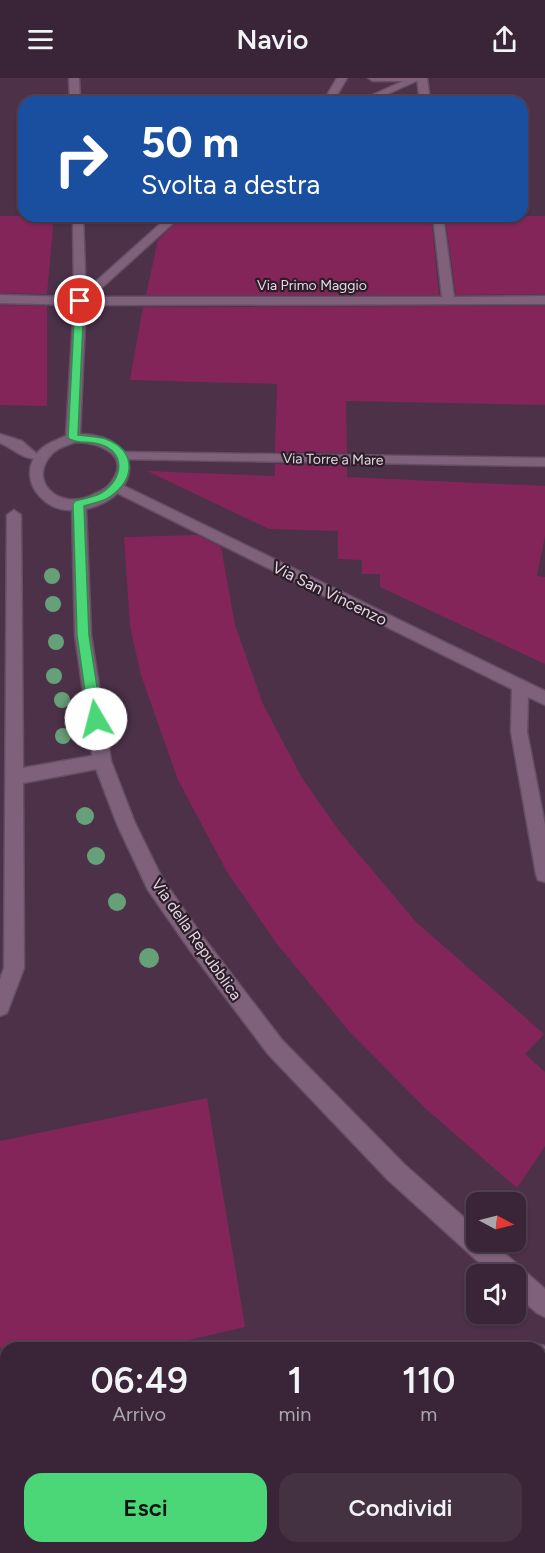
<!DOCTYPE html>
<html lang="it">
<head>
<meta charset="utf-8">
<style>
	:root { --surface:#392537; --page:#443142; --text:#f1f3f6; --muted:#aba5ad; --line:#534252; --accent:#4bd677 }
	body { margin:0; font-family:Figtree,sans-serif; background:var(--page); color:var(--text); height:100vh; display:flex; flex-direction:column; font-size:22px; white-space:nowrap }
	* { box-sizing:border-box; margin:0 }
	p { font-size:20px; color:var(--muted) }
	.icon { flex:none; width:33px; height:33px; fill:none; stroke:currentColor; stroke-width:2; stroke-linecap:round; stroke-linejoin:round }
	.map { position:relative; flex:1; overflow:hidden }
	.sheet { position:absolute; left:0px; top:1264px; width:546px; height:212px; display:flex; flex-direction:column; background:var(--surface); border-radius:18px 18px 0 0; box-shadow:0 2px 4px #0004,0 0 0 2px var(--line) }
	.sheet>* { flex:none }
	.top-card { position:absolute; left:18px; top:18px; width:510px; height:126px; border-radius:18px; box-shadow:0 2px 4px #0004,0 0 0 2px var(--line); background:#1a4fa0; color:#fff; overflow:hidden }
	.needle { width:39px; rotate:97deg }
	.controls { position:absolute; left:466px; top:1114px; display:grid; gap:12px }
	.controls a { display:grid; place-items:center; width:60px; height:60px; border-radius:12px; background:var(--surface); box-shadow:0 2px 4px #0004,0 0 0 2px var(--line); font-size:30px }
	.pin { position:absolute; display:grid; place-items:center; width:51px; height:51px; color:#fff; margin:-26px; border:3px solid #fff; border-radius:50%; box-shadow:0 2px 6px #0007 }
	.me { position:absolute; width:66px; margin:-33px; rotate:352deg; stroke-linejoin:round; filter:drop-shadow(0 0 4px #0008) }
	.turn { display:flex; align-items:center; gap:21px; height:126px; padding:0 24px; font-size:27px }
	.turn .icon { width:78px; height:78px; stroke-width:2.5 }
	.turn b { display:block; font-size:42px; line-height:51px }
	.eta { display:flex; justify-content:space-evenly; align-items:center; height:102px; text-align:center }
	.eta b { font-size:36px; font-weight:600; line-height:42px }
	.button { display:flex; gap:12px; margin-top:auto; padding:12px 24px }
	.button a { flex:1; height:69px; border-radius:18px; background:var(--accent); color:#111; font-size:24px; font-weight:600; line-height:69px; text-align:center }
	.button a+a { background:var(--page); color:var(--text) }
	header { display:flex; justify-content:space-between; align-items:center; height:78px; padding:0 24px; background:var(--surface); font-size:27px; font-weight:600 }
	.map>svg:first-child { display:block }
	.building { fill:#84255a }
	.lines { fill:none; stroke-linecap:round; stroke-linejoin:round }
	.service-casing { stroke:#644e62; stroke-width:3 }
	.minor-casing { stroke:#644e62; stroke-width:3 }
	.tertiary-casing { stroke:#644e62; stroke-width:3 }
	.service { fill:#7f617c; fill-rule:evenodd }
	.minor { fill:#7f617c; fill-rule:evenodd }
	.tertiary { fill:#7f617c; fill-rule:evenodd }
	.tree { fill:#66a078 }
	.route { fill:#4bd677; stroke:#318b4d; stroke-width:1.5 }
	.labels { text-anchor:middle; stroke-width:4.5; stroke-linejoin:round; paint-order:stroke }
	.far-street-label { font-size:14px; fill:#e6d5e4; stroke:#2b1e29 }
	.street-label { font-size:16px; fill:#e6d5e4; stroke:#2b1e29 }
</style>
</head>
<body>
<header><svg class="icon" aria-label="menu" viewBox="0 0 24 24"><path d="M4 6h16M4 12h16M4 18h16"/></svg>Navio<svg class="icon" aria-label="share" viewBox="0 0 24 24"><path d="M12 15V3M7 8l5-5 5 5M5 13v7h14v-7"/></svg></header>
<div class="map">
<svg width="545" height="1475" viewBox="0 0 545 1475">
	<rect width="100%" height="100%" fill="#4c3149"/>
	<path class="building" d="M0 138H54L47 216 0 215Z
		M183 138H431L439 217H146L158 162Z
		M445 138H545V216L456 217Z
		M0 227 47 228V328L0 327Z
		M545 228V327L346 323 347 375 275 374 277 306 130 302 143 229Z
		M275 386 347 387V399L545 408V458L537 498 545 499V586L380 509V496H362V482L338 481V453L269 451 147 393 275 398Z
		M197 457 221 469 235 547 263 626 302 700 340 754 416 844 544 956 525 976 545 994V1068L517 1110 425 1030 349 953 277 866 227 794 178 702 141 597 130 548 124 459Z
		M207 1020 245 1249 153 1270H0V1063Z"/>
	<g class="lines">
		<defs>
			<path id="service" d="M14 432 21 437 23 690 102 676 108 678 111 683 108 688 102 690 23 705 24 890 7 935 0 938V901L4 890 7 437Z"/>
			<path id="minor" d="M69 0H79L80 24H70Z
				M337 0H347L333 24H323Z
				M368 0H415L410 3H373Z
				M417 0H427L430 24H420Z
				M73 138H83L86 219H442L433 138H443L454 219 545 218V226L80 227 0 225V217L74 219Z
				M0 356 22 363 38 377 36 380C25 383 11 369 0 365Z
				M122 374 545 380V388L117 381 115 378Z
				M116 404 545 613V627L528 619 527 654 545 747V804L538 802 536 796 511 654 512 611 111 412 109 409Z
				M540 1267 545 1268V1292L540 1291V1270H531Z
				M6 1384V1410L0 1411V1385Z"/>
			<path id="tertiary" d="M410 0H423L370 24H357Z
				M169 138H181L86 224 80 356C144 358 145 417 86 431L91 557 111 683 135 745 162 800 203 859 282 962 404 1086 477 1151V1164H492L545 1211V1239L537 1235 516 1217V1197H493L388 1102 268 976 189 871 148 812 117 746 93 683 75 557 72 432C47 434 21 407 33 382 39 368 54 363 66 358L74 223ZM75 364C95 364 132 375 112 403 108 410 101 413 94 416 60 435 24 402 54 374 60 369 68 367 75 364Z"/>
		</defs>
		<use href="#service" class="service-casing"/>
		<use href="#minor" class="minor-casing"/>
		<use href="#tertiary" class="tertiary-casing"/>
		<use href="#service" class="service"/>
		<use href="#minor" class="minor"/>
		<use href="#tertiary" class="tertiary"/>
	</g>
	<g class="tree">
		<circle cx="52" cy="498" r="8"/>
		<circle cx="53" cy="526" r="8"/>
		<circle cx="56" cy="564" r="8"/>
		<circle cx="54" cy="598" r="8"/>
		<circle cx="62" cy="622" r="8"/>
		<circle cx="63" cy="658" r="8"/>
		<circle cx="85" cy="738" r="9"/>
		<circle cx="96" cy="778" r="9"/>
		<circle cx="117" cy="824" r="9"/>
		<circle cx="149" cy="880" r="10"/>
	</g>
	<path class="route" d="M80 220 84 223 78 357C87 358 98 358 106 361 137 373 135 401 111 418 103 424 93 425 84 428L89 557 102 641 96 646 89 641 77 557 73 426 75 423C83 421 94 419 101 415 123 402 127 374 99 366 89 363 76 366 68 360L75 223Z"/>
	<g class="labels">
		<g class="far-street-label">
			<text x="312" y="212">Via Primo Maggio</text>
			<text transform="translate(333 381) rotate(1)" y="5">Via Torre a Mare</text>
		</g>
		<g class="street-label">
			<text transform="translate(330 515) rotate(26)" y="6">Via San Vincenzo</text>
			<text transform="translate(197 861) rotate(55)" y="6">Via della Repubblica</text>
		</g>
	</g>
</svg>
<div class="controls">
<a><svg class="needle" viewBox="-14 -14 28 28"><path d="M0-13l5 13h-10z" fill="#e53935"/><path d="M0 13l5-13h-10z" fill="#aba5ad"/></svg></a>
<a><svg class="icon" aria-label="sound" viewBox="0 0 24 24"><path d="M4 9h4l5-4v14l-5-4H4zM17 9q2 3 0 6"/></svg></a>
</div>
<div class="pin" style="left:80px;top:223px;background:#d93025"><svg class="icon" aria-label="arrive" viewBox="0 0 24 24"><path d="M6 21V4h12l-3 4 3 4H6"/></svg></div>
<svg class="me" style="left:96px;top:641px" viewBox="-20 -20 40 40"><circle r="19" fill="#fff"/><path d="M0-13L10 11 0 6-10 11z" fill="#4bd677"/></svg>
<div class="top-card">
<div class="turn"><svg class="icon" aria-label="right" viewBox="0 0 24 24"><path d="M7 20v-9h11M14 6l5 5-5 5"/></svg><div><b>50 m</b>Svolta a destra</div></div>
</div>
<section class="sheet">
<div class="eta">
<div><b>06:49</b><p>Arrivo</p></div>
<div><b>1</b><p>min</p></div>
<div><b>110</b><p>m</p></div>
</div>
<div class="button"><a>Esci</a><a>Condividi</a></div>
</section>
</div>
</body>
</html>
